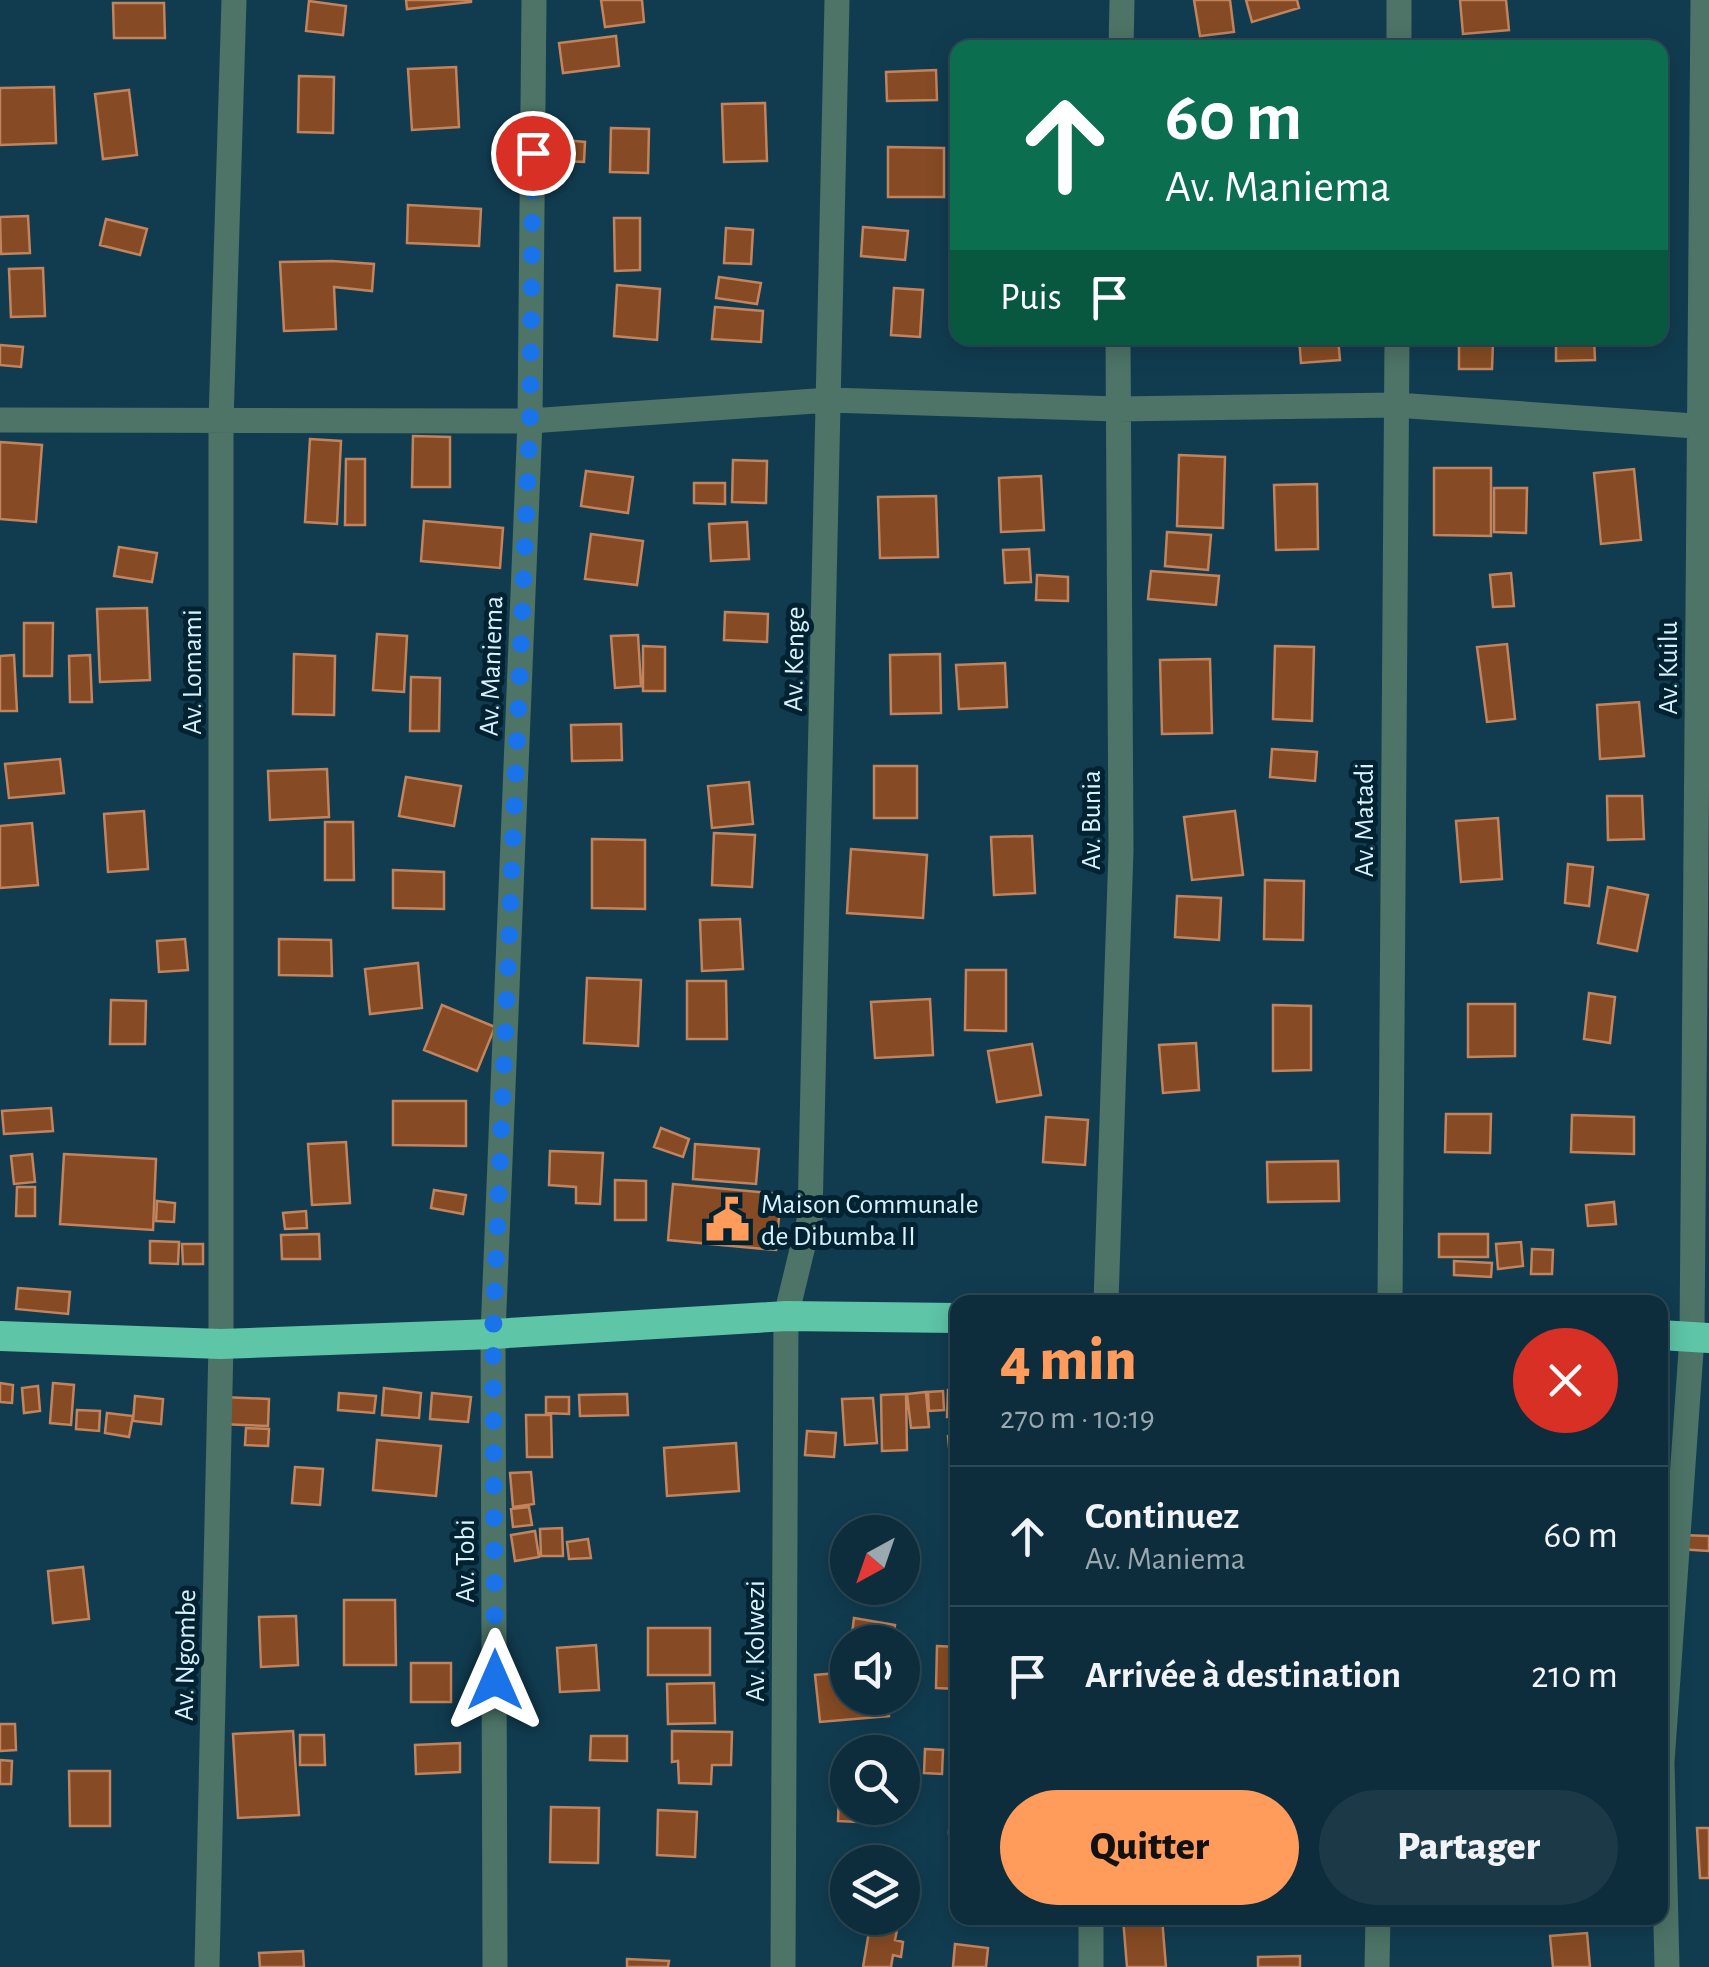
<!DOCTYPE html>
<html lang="fr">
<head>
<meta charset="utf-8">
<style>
	:root { --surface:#0d2d3c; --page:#1b3947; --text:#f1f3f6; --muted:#9aa8af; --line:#2d4956; --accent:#ff9b5b }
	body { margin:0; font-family:"Alegreya Sans",sans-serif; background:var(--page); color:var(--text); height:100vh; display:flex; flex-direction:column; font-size:38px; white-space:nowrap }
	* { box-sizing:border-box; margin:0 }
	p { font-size:32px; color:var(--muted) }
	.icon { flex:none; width:55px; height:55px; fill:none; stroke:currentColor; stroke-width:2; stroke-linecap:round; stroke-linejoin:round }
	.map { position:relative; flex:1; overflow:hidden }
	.side { position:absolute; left:950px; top:1295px; width:718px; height:630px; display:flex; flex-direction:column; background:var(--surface); border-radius:20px; box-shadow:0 5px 25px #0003,0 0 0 2px var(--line) }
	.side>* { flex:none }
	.banner { position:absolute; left:950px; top:40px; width:718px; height:305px; border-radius:20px; box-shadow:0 5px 25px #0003,0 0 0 2px var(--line); background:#0b6e4f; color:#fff; overflow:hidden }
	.needle { width:65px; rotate:220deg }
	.fabs { position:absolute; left:830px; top:1515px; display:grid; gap:20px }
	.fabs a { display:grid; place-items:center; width:90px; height:90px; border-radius:50%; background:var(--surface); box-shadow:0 5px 25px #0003,0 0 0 2px var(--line); font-size:50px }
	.pin { position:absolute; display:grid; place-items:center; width:85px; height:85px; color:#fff; margin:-42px; border:5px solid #fff; border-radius:50%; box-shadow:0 2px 10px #0007 }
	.me { position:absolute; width:110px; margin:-55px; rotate:0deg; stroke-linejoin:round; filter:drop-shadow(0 0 8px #0008) }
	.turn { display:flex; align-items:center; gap:35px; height:210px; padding:0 50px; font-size:45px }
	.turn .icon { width:130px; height:130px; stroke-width:2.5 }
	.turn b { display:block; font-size:70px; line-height:85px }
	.then { display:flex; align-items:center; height:95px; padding:0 50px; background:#0003; gap:20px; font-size:38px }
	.round { display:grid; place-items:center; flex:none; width:105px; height:105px; border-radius:52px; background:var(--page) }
	.head { display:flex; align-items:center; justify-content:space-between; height:170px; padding:0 50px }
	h1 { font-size:60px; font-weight:800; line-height:75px; color:var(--accent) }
	.primary-button { display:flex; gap:20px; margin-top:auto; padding:20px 50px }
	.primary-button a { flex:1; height:115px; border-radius:60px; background:var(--accent); color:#111; font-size:40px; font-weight:800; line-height:115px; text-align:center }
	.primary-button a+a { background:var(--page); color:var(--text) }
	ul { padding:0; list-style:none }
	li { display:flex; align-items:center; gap:30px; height:140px; padding:0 50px; border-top:2px solid var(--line) }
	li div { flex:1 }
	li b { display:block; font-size:38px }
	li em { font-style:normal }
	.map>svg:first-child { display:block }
	.building { fill:#864b24; stroke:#c3835c; stroke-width:2.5 }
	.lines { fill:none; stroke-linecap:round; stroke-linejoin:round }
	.street { stroke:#4d7467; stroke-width:25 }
	.highway { stroke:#5ec5a7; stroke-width:30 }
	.route { stroke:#1a73e8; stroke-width:18; stroke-dasharray:0 32.4 }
	.labels { text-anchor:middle; stroke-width:10; stroke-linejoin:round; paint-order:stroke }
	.street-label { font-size:28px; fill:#daf0fd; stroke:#002231 }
	.poi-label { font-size:28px; fill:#daf0fd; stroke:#002231; text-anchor:start }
</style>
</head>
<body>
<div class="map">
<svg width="1709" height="1967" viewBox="0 0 1709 1967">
	<rect width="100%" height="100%" fill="#113c50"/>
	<path class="building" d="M406 0H471V2L407 9Z
		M601 0H642L644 22 605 27Z
		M1194 0H1230L1234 32 1200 36Z
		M1246 0H1297L1299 8 1252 22Z
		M1460 0H1506L1509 30 1463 34Z
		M309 1 346 6 343 35 306 31Z
		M113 3H164L165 38H114Z
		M616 36 619 66 563 73 559 43Z
		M456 67 459 127 412 130 408 69Z
		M936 70 937 100 887 101 886 72Z
		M299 76 334 77 333 133 298 132Z
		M54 87 56 143 0 145V88Z
		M129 90 137 155 103 159 95 94Z
		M765 103 767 161 724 162 722 104Z
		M611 128 649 129 648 173 610 172Z
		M564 140 585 142 584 162 563 161Z
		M888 147 944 148V197H888Z
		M408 205 481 209 479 246 407 243Z
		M28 216 30 253 1 254 0 217Z
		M614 218H640V270L615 271Z
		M106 219 147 229 140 255 100 245Z
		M863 227 908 231 905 260 861 256Z
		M726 228 753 230 751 264 724 263Z
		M332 261 374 264 372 291 334 287 336 329 284 331 280 262Z
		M43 268 45 316 11 317 9 269Z
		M719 277 761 283 757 304 716 298Z
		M617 285 660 289 657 340 614 336Z
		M894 288 923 290 920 337 891 335Z
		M715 307 763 311 761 342 712 339Z
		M1299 338H1338L1340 360 1301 363Z
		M1556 338H1594L1595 360 1556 361Z
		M1459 342 1493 343 1492 369H1459Z
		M0 345 23 347 21 367 0 365Z
		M413 436 450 437V487H412Z
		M310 439 341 441 337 524 305 522Z
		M0 442 42 445 36 522 0 519Z
		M1179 455 1225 457 1223 528 1177 526Z
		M346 459H365V525H345Z
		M733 460 767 461 766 503 732 502Z
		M1434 468H1491V536L1434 535Z
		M1634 469 1641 540 1601 544 1594 473Z
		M586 471 633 477 628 513 581 506Z
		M1041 476 1044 530 1001 532 999 478Z
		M694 483H725V504L694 503Z
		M1317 484 1318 549 1276 550 1274 485Z
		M1494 488H1527L1526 533 1494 532Z
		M936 496 938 557 880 558 878 497Z
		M424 521 503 528 500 568 421 561Z
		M747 522 749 559 711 561 709 524Z
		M1167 532 1211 535 1208 570 1165 566Z
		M591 534 643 541 637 585 585 579Z
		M119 547 157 553 152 582 114 576Z
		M1029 549 1031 582 1005 583 1003 550Z
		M1151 571 1219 576 1216 605 1148 599Z
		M1511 573 1514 606 1493 607 1490 575Z
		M1037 575 1068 577V601L1036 600Z
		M147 608 150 680 100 682 97 609Z
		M725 612 768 614 767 642 724 640Z
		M24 623H53L52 676H24Z
		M377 634 407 636 404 692 373 690Z
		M638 635 641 686 615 688 611 636Z
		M1507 644 1515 719 1487 722 1477 647Z
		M643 646 665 647V691H643Z
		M1275 646 1314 647 1312 721 1273 719Z
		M294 654 335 656 334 715 293 714Z
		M940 654 941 713 891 714 890 655Z
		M14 655 17 711H0V656Z
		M90 655 92 702H70L69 656Z
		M1210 659 1212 733 1162 734 1160 660Z
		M1005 663 1007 707 959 709 956 665Z
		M411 677 440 678 439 731H410Z
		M1639 702 1644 756 1600 759 1597 705Z
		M621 724 622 760 572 761 571 725Z
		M1272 749 1317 752 1315 781 1270 777Z
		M60 759 64 793 9 798 5 764Z
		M874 766H917V818H874Z
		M327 769 329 817 270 820 268 771Z
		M406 777 461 786 454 826 399 816Z
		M749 782 753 824 712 828 708 786Z
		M1607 796H1642L1644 839 1608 840Z
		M144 811 148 869 108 872 104 814Z
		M1235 811 1243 875 1192 880 1184 817Z
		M1498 818 1502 879 1461 882 1456 821Z
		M325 822H353L354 880H325Z
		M32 823 38 885 0 888V826Z
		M714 833 755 835 752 887 712 885Z
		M1032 836 1035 893 994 895 991 837Z
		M592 839 645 840V909L592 908Z
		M851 849 927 855 923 918 847 913Z
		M1568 864 1593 867 1589 906 1565 903Z
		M393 870 444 872V909L393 908Z
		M1265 880 1304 881 1303 940 1264 939Z
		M1608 887 1648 895 1637 951 1598 943Z
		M1177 896 1221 898 1219 940 1175 937Z
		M740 919 743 969 702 971 700 920Z
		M185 939 188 970 159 972 157 941Z
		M279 939 331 940 332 976 279 975Z
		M418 963 422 1008 370 1014 365 969Z
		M966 970H1006V1031L965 1030Z
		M587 978 641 980 638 1046 584 1043Z
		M687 981H726L727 1039H687Z
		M1589 993 1615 997 1610 1043 1584 1039Z
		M930 999 933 1055 875 1058 871 1002Z
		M111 1000 146 1001 145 1044H110Z
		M1468 1004H1515V1056L1468 1057Z
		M442 1005 495 1027 477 1071 424 1050Z
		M1273 1005 1311 1006V1070L1273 1071Z
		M1196 1043 1199 1090 1163 1093 1159 1045Z
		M1032 1044 1041 1095 997 1102 988 1051Z
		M393 1101H466V1146L393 1145Z
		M51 1108 53 1131 4 1134 2 1111Z
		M1446 1114H1491L1490 1153 1445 1152Z
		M1572 1115 1634 1117V1154L1571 1152Z
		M1046 1117 1088 1120 1085 1165 1043 1162Z
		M661 1128 689 1139 683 1157 654 1147Z
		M346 1142 350 1203 312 1205 308 1144Z
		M695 1144 759 1149 756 1184 693 1179Z
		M550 1151 603 1153 600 1204 576 1203V1187L549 1185Z
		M32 1154 35 1182 14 1184 11 1156Z
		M64 1154 156 1159 153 1230 60 1224Z
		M1338 1161 1339 1201 1268 1202 1267 1162Z
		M615 1180 646 1181V1220H615Z
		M673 1184 781 1194 776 1250 668 1240Z
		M17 1187H35V1216H16Z
		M434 1190 466 1195 463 1214 431 1208Z
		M157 1201 175 1203 174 1222 156 1221Z
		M1614 1202 1616 1224 1588 1226 1586 1205Z
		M306 1211 307 1228 285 1229 283 1213Z
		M319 1234 320 1259H282L281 1235Z
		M1439 1234H1488V1257H1439Z
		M150 1241 179 1242 178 1264 150 1263Z
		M1521 1242 1523 1266 1498 1269 1496 1244Z
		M182 1244H203V1264H183Z
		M1532 1249 1553 1250 1552 1274H1531Z
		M1454 1261 1492 1263 1491 1277 1454 1275Z
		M18 1288 70 1292 68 1314 16 1309Z
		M0 1383 13 1385 12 1403 0 1402Z
		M53 1383 74 1385 71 1425 50 1423Z
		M38 1386 40 1411 24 1413 22 1388Z
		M384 1388 421 1393 419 1418 382 1415Z
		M948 1390H958V1417H947Z
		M943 1391 944 1410 929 1411 928 1392Z
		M926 1392 929 1427 911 1428 907 1394Z
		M339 1393 376 1396 374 1413 338 1410Z
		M432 1393 471 1397 468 1422 430 1419Z
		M627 1394 628 1415 580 1416 579 1395Z
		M906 1394 907 1450 882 1451 881 1395Z
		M135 1396 163 1399 161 1424 133 1421Z
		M223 1397 269 1399 268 1426 221 1424Z
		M546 1397H569V1414L546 1413Z
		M873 1398 877 1443 845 1445 842 1399Z
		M77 1410 100 1411 99 1431 76 1429Z
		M107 1413 133 1416 129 1437 105 1433Z
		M526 1415H551L552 1457H527Z
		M246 1428 269 1429 268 1446 245 1445Z
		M807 1431 836 1433 834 1457 805 1455Z
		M958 1435V1490H953L948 1436Z
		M377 1440 441 1446 436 1496 373 1490Z
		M736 1443 739 1491 667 1496 664 1448Z
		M295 1467 323 1469 320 1505 292 1503Z
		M531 1472 534 1504 513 1507 510 1473Z
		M529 1507 532 1525 513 1527 511 1509Z
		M562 1528 563 1556H541L540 1529Z
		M535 1531 539 1557 515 1561 511 1535Z
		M1680 1535 1709 1536V1551L1679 1549Z
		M588 1539 591 1558 569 1559 567 1542Z
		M83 1567 89 1619 53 1623 48 1571Z
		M344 1600H395L396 1665H344Z
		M296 1616 298 1665 261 1667 259 1617Z
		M854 1618 895 1625 892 1642H851Z
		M648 1628H710V1675H648Z
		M596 1645 599 1690 560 1692 557 1648Z
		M937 1646 958 1647V1689L936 1688Z
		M411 1663H451V1702H411Z
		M848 1672V1698H888L889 1716 820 1722 815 1675Z
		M714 1683 715 1723 668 1724 667 1684Z
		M0 1724H15L16 1750 0 1751Z
		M293 1731 299 1815 238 1818 233 1734Z
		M672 1731 732 1732 731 1765H712L711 1784 679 1783 678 1761 672 1762Z
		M300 1735H324L325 1765H300Z
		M591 1736H627V1761L590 1760Z
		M460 1743V1772L416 1774 415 1745Z
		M925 1749 943 1750 942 1774 924 1773Z
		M0 1760 12 1761 11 1784H0Z
		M840 1760H848V1808H879V1823L838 1821Z
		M952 1767H958V1833H949Z
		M69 1771H110V1826H70Z
		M551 1807 599 1808 598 1863 550 1862Z
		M658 1810 697 1812 695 1857 657 1855Z
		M1697 1828H1709V1878H1700Z
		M1123 1918H1162L1166 1967H1127Z
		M871 1920 898 1925 895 1940 903 1942 901 1957 893 1955 891 1967H863Z
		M1587 1933 1590 1967H1553L1550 1936Z
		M955 1944 988 1948 986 1967H953Z
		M303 1951 304 1967H260L259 1953Z
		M1300 1956V1967H1258V1957Z
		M627 1959 669 1961 668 1967H627Z"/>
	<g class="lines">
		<path class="street" d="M1121 48 1122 0
			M1399 48V0
			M0 420 530 421 829 400 1117 409 1396 405 1709 427
			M1106 1302 1121 850 1118 338
			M1390 1302 1397 338
			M1091 1918V1967
			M207 1967 221 1344V422L234 0
			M495 1967 493 1334 530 421 534 0
			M783 1967 786 1316 810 1217 837 0
			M1377 1967 1378 1918
			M1667 1967 1662 1762 1692 1337 1703 0"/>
		<path class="highway" d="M1660 1335 1709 1338
			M0 1336 221 1344 493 1334 786 1316 958 1318"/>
	</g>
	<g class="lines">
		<path class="route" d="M495 1680 493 1334 530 421 533 153"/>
	</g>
	<defs>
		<symbol id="civic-bare" viewBox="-9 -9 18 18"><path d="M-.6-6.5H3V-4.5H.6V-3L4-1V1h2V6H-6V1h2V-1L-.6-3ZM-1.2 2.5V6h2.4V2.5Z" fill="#ff9b5b" stroke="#002231" stroke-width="2.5" paint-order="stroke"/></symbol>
	</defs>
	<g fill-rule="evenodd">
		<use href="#civic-bare" x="696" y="1188" width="63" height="63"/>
	</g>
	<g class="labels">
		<g class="street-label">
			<text transform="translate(793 659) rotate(-89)" y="10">Av. Kenge</text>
			<text transform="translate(490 666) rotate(-88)" y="10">Av. Maniema</text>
			<text transform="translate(1667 668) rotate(-90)" y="10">Av. Kuilu</text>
			<text transform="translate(191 672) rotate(-90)" y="10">Av. Lomami</text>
			<text transform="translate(1090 820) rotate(-90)" y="10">Av. Bunia</text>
			<text transform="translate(1363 820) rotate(-90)" y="10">Av. Matadi</text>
			<text transform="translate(464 1561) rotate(-90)" y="10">Av. Tobi</text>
			<text transform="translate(754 1641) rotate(-90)" y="10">Av. Kolwezi</text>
			<text transform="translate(184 1655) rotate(-89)" y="10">Av. Ngombe</text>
		</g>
		<g class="poi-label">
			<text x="761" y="1213">Maison Communale<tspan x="761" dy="32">de Dibumba II</tspan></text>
		</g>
	</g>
</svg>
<div class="fabs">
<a><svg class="needle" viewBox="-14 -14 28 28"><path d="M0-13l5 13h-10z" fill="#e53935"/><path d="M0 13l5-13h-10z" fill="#9aa8af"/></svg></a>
<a><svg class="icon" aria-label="sound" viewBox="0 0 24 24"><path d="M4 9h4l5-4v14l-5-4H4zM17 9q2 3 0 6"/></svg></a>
<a><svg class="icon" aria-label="search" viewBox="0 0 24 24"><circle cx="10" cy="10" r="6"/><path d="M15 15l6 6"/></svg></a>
<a><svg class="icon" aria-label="layers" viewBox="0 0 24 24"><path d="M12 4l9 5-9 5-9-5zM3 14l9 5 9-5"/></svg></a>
</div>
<div class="pin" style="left:533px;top:153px;background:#d93025"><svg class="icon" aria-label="arrive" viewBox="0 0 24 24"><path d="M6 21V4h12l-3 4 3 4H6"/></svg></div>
<svg class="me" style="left:495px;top:1680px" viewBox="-20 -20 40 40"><path d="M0-17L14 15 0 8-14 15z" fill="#1a73e8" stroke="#fff" stroke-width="4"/></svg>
<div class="banner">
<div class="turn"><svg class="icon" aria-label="ahead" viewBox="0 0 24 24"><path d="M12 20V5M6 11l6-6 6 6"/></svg><div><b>60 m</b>Av. Maniema</div></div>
<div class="then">Puis<svg class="icon" aria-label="arrive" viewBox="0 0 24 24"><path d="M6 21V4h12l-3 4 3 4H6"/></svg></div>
</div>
<section class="side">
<div class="head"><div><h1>4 min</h1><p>270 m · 10:19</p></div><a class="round" style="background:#d93025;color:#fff"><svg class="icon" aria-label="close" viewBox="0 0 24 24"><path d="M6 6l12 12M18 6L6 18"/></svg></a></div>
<ul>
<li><svg class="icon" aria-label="ahead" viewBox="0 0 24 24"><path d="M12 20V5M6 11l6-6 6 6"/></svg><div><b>Continuez</b><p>Av. Maniema</p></div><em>60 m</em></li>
<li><svg class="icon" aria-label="arrive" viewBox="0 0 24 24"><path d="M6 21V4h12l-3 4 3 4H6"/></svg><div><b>Arrivée à destination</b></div><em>210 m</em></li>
</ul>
<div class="primary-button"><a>Quitter</a><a>Partager</a></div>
</section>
</div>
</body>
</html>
